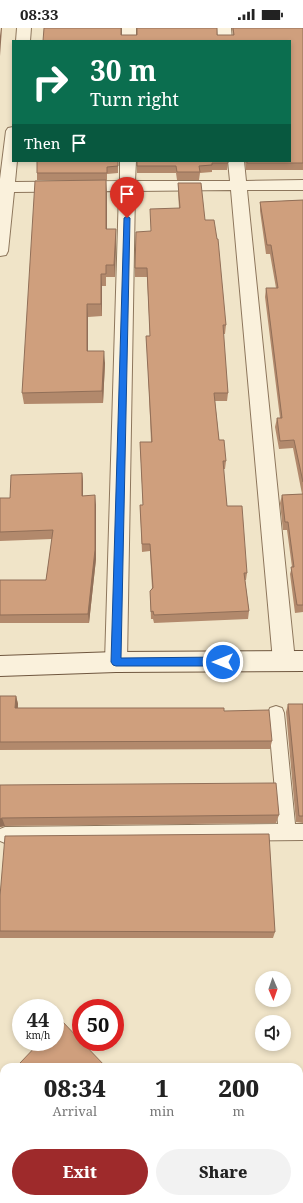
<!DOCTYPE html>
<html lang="en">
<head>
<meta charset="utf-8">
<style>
	:root { --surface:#fff; --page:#f2f2f2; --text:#222; --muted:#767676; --accent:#9e2a2b }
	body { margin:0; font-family:"Noto Serif",serif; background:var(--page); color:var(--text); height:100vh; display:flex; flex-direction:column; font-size:15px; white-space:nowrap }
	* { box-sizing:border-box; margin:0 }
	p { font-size:13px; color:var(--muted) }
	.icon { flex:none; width:22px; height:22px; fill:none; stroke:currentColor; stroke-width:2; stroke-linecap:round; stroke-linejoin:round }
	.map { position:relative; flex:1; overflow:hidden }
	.details { position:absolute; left:0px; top:1035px; width:303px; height:140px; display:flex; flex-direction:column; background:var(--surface); border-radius:12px 12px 0 0; box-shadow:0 2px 6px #0003 }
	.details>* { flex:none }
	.banner { position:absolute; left:12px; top:12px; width:279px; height:122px; border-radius:0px; box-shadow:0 2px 6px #0003; background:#0b6e4f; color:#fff; overflow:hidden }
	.needle { width:26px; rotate:178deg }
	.controls { position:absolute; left:255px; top:943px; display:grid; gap:8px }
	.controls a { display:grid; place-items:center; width:36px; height:36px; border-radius:50%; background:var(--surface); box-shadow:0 2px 6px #0003; font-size:20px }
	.speed { position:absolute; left:12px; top:971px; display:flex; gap:8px; font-size:20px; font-weight:700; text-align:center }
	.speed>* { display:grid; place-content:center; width:52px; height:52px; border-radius:50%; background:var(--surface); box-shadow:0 2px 6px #0003; line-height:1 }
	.speed small { font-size:10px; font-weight:400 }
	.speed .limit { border:6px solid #d22; background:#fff; color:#111 }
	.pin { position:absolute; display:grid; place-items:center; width:34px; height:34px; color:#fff; margin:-41px -17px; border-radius:50% 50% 50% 0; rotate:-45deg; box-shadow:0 0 4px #0007 }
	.pin .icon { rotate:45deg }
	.me { position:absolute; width:44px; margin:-22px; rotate:270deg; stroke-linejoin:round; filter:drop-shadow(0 0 3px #0008) }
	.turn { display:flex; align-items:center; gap:14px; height:84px; padding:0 12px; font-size:18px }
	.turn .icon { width:52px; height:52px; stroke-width:2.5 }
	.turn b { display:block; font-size:28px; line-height:34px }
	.then { display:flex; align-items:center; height:38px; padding:0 12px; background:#0003; gap:8px; font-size:15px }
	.eta { display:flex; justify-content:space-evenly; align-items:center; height:68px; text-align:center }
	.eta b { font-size:24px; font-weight:800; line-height:28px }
	.cta { display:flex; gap:8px; margin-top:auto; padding:8px 12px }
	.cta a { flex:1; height:46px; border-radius:24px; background:var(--accent); color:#fff; font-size:16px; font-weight:800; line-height:46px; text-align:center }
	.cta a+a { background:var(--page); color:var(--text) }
	.status { display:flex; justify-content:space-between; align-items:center; height:28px; padding:0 20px; background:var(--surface); direction:ltr }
	.status svg { height:11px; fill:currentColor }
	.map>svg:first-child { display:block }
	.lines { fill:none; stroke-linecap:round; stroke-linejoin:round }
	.stream { fill:#6f938a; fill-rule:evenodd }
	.service-casing { stroke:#8d765c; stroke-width:2 }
	.minor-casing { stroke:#8d765c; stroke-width:2 }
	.secondary-casing { stroke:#6f573f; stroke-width:2 }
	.service { fill:#faf1dc; fill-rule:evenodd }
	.minor { fill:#faf1dc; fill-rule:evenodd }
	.secondary { fill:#faf1dc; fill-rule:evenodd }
	.wall { fill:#b2896c }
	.shaded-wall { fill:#916f58 }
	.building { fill:#cf9f7d; stroke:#916f58 }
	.route { fill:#1a73e8; stroke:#114b97 }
</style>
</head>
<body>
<div class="status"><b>08:33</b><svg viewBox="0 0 49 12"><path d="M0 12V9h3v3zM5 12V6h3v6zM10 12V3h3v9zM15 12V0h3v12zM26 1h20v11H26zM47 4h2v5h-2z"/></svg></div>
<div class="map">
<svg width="303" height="1175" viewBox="0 0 303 1175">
	<rect width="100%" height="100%" fill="#f0e4c8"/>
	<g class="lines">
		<path class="stream" d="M0 1136 4 1137V1151L0 1150Z
			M21 1171H35L37 1175H23Z"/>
		<defs>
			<path id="service" d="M276 678 282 680 284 685 295 796H303V812L5 815 0 813V801L5 799 278 796 268 685 270 680Z"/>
			<path id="minor" d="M17 0H31L30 13H16Z
				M122 0H136V13H122Z
				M217 0H231L232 13H218Z
				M13 99V133H17L15 154 120 153V133H136L135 153H230L228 133H244L246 153 303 152V162H247L295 633 292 640 284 643 276 640 273 633 231 162 135 163 127 634 124 641 116 644 108 641 105 634 119 163 14 164 8 223 6 227 0 228V151L6 103 8 100Z"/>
			<path id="secondary" d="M303 623V643L116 644 0 648V628L116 624Z"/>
		</defs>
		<use href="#service" class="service-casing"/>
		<use href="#minor" class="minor-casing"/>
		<use href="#secondary" class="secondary-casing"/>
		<use href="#service" class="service"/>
		<use href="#minor" class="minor"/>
		<use href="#secondary" class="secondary"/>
	</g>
	<path class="wall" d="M232 0H303V142H246L245 133H290L43 13 121 7H233Z
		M118 133V145L107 146V152H37V145Z
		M137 133 228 135 227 142H212V144L200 145 199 152H177L176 145H137Z
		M178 155 205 192 226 297 225 306H223L228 365 227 373H215L219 412 226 433 225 441H223L227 478 247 545 246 552H245L249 583 248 591 154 595 153 591H151L150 563 152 560 150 523 142 524 140 477H143L140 414H151L147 316 146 308H150L147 249H135V240L179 180 178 164Z
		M107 165V201H116V213L115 249H106V258H102V288L88 289V323L105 335 103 375 24 376 22 365Z
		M303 172V584L295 585 290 546 292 539 287 502H283L280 475 282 467 302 466 293 420 279 421 275 399 277 390H280L265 269 266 260H276L270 226H266L260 183V174Z
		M82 445 83 454V468L96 477V531L89 595H0V552H46L52 511 0 513V470H10Z
		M0 668H16L18 676V680L224 683 272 713 270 721 0 722Z
		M288 676H303V795L296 794 286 684Z
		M0 757 279 787 276 795 5 798 0 799Z
		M0 868 275 904 273 910H0Z"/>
	<path class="shaded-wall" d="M1 0H2L0 28V8Z
		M106 152 107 165V213L106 201Z
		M116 201V213L115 249 114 237Z
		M101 246 102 258V288L101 276Z
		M87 276 88 289V335L87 323Z
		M104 323 105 335 103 375 102 363Z
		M82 445 83 454V477L82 468Z
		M95 467 96 477V531L89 595 88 586Z
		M16 668 18 676 17 688 15 680Z
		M2 790 5 798 0 799V791Z"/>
	<path class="building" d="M44 0H121V7H137V0H217V7H234L233 0H303V135H247V133H290V13H43Z
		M37 133H118V138L107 139V145H37Z
		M137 133H228V135H212V137L199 138 200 144H177L176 138H137Z
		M106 152V201H116L114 237H106V246H101V276H87V323H104L102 363 22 365 35 153Z
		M178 155H201L205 192H214L217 211H218L226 297H223L228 365H214L219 412H224L226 433H223L227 478H242L247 545H244L249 583 154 587 153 583 151 584 150 563 153 560 150 516H142L140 477H143L140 414H152L146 308H150L147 240H135L136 204 151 203 150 181 180 180Z
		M303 172V454L294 412 280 413 277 390H282L266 260H278L271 217H267L260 174Z
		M82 445V468L95 467V522L88 586 0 587V552H46L53 502 0 504V470H10L11 447Z
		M303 466V577H297L291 539H294L288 494H285L282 467Z
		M0 668H16L15 680H224V683L269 682 272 713 0 714Z
		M288 676H303V788H299Z
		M276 755 279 787 2 790 0 791V757Z
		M269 806 275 904 0 903V868L5 808Z
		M61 992 81 1013V1014H82L106 1039H23L20 1035 40 1014H55V998Z
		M143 1171H228L232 1175H146Z"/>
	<path class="route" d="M127 188 130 190 121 630 223 629 226 631 227 634 226 636 223 638H116L113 637 111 634 124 190Z"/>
</svg>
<div class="controls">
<a><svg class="needle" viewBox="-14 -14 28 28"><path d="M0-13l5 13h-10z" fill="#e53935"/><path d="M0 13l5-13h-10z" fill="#767676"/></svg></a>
<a><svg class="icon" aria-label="sound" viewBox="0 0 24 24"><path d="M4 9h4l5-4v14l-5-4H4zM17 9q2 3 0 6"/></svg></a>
</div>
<div class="speed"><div>44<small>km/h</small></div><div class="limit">50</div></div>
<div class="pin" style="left:127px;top:190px;background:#d93025"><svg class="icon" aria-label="arrive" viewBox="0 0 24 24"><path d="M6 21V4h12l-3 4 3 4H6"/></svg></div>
<svg class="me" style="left:223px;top:634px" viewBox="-20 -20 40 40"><circle r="17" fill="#1a73e8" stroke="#fff" stroke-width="3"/><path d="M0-11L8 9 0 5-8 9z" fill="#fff"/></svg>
<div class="banner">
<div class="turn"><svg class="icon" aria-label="right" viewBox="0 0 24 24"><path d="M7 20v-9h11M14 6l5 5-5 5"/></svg><div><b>30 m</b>Turn right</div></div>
<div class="then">Then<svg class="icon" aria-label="arrive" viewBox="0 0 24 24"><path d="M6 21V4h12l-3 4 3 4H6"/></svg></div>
</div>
<section class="details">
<div class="eta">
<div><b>08:34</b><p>Arrival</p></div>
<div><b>1</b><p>min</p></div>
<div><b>200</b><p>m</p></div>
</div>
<div class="cta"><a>Exit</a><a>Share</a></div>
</section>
</div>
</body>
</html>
